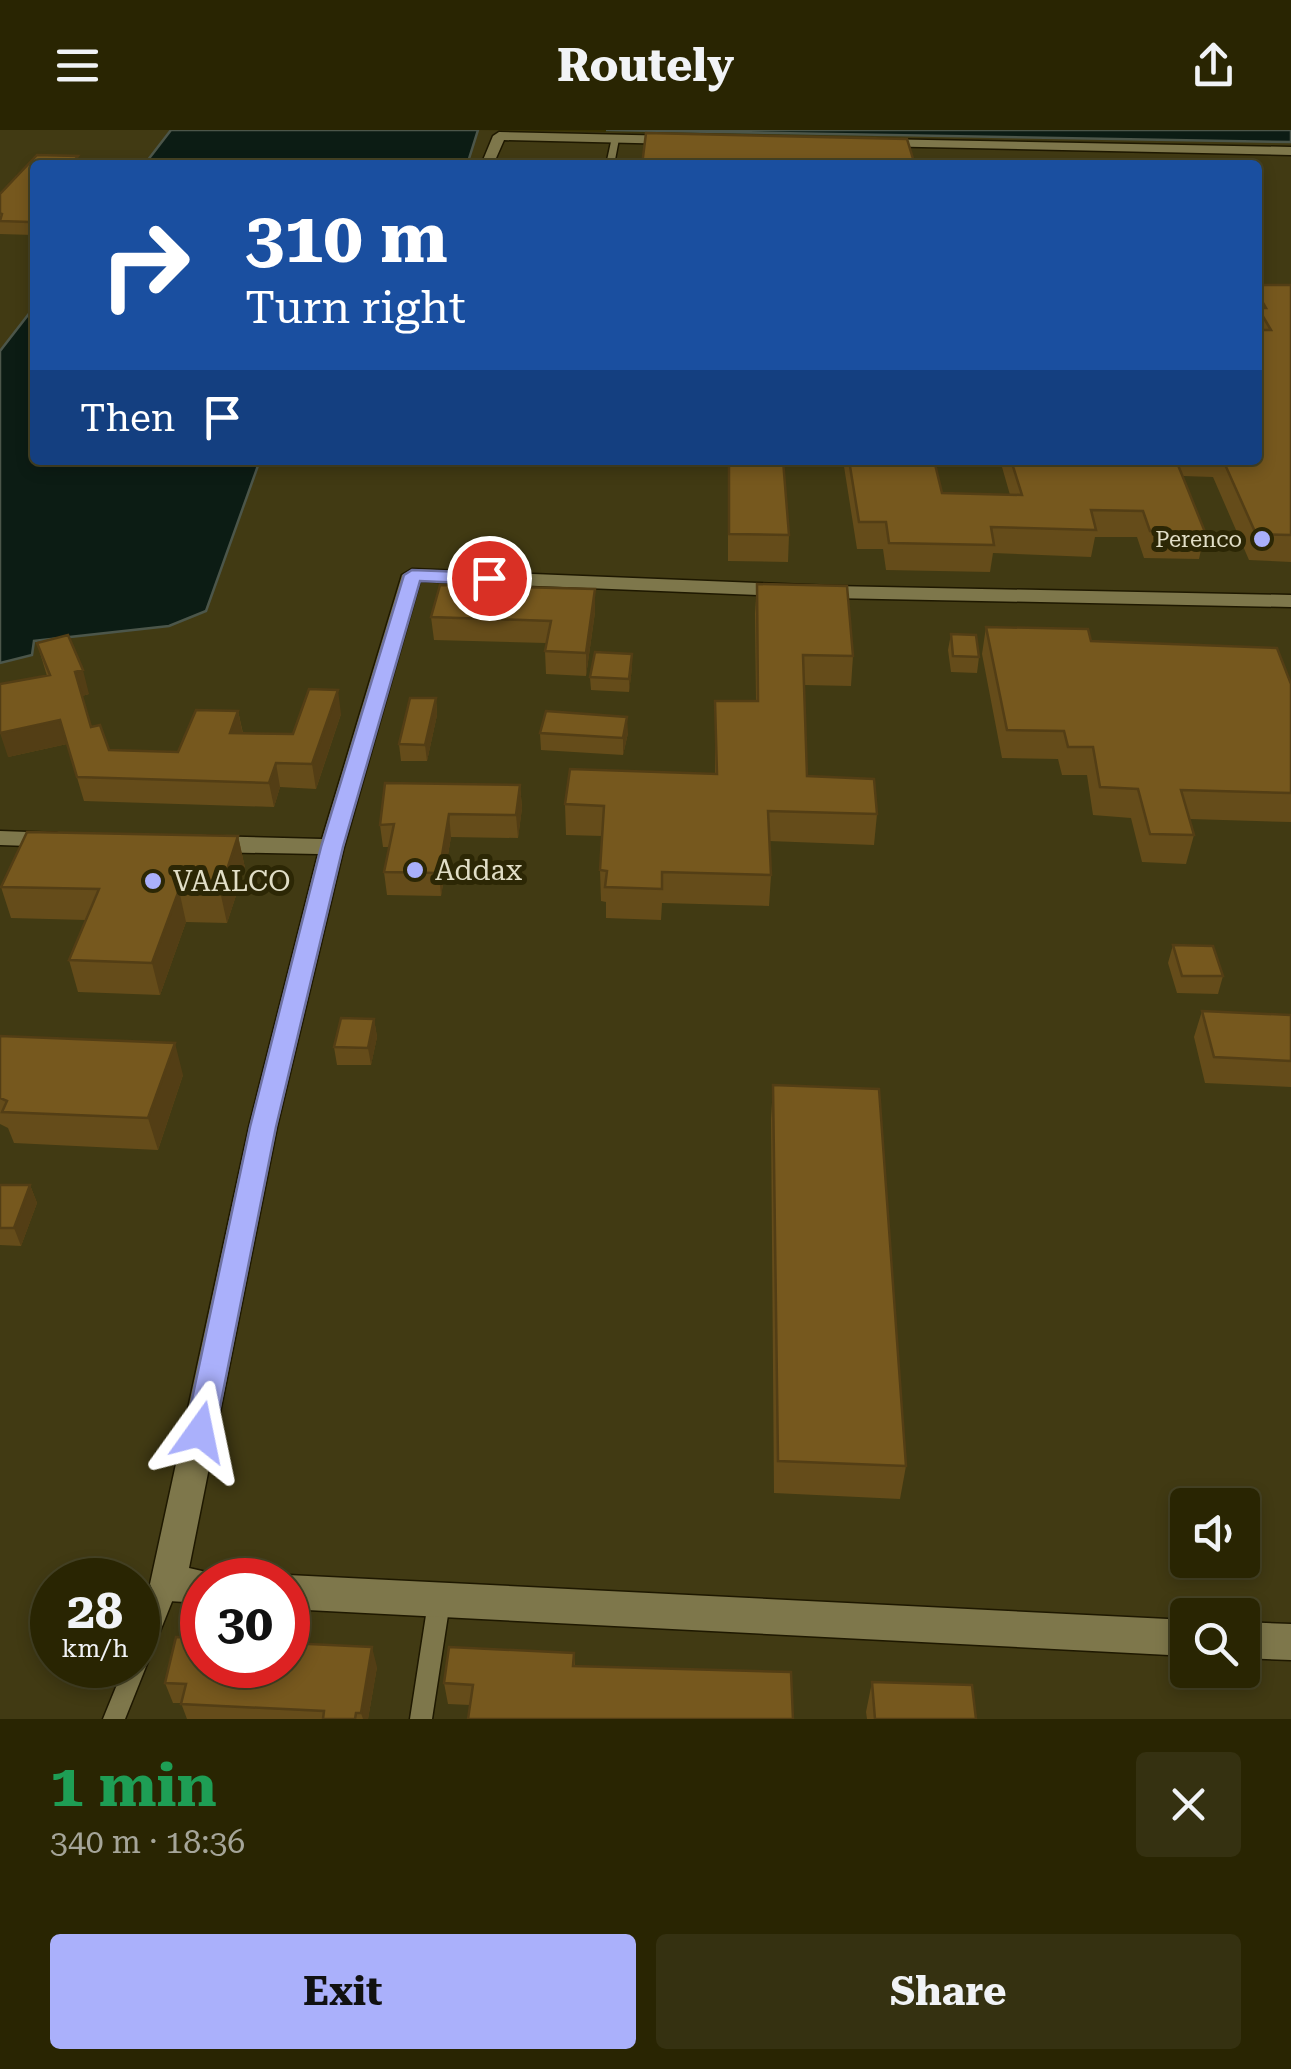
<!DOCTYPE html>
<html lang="en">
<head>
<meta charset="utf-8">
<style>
	:root { --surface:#292502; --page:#353111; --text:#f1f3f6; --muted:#a5a599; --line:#454224; --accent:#aab0fb }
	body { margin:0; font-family:"Roboto Serif",serif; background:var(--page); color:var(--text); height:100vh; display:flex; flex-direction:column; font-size:38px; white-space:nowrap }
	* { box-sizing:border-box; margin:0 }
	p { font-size:32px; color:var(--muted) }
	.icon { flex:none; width:55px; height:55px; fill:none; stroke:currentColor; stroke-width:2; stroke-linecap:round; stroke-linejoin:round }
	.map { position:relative; height:1589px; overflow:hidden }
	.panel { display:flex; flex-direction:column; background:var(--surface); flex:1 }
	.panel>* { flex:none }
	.banner { position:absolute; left:30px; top:30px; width:1232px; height:305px; border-radius:10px; box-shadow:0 5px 15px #0003,0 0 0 2px var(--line); background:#1a4fa0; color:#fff; overflow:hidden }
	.buttons { position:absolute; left:1170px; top:1358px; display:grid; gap:20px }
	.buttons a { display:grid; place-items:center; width:90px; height:90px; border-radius:10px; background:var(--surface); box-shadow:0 5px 15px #0003,0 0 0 2px var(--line); font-size:50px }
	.speed { position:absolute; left:30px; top:1428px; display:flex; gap:20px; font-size:50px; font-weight:700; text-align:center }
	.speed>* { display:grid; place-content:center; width:130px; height:130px; border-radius:50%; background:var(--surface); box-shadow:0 5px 15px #0003,0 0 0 2px var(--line); line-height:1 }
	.speed small { font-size:25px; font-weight:400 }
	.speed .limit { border:15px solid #d22; background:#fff; color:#111 }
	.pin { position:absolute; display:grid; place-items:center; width:85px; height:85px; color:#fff; margin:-42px; border:5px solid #fff; border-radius:50%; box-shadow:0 2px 10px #0007 }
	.me { position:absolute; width:110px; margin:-55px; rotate:12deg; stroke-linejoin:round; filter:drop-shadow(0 0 8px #0008) }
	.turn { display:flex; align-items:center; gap:35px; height:210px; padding:0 50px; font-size:45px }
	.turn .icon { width:130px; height:130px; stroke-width:2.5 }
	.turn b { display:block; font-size:70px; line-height:85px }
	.then { display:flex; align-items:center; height:95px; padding:0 50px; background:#0003; gap:20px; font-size:38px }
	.round { display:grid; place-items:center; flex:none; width:105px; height:105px; border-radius:10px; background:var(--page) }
	.overview { display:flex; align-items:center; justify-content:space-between; height:170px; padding:0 50px }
	h1 { font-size:60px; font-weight:700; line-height:75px; color:#1e9e55 }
	.action { display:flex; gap:20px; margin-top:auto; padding:20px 50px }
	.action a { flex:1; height:115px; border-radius:10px; background:var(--accent); color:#111; font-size:40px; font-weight:700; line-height:115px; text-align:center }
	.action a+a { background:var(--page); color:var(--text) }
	header { display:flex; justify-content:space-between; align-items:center; height:130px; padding:0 50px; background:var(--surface); font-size:45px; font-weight:700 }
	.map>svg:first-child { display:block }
	.built { fill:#413a13; fill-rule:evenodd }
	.water { fill:#0c1c14; stroke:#4c564a; stroke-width:2.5 }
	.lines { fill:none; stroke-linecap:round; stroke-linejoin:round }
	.lane-casing { stroke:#1e1800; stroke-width:3 }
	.street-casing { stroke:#1e1800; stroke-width:3 }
	.lane { fill:#7e774b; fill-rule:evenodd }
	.street { fill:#7e774b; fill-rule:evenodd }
	.wall { fill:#654c1a }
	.shaded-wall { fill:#533e15 }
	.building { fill:#76581e; stroke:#533e15; stroke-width:2.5 }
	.route { fill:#aab0fb; stroke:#6e72a3; stroke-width:2.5 }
	.poi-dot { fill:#aab0fb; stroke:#2c2705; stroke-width:4 }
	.labels { text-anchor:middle; stroke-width:10; stroke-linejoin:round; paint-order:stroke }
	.far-poi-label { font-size:22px; fill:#e1dec7; stroke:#2c2705; text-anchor:end }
	.poi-label { font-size:28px; fill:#e1dec7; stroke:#2c2705; text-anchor:start }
</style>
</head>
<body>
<header><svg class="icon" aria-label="menu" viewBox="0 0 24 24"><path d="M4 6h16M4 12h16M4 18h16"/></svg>Routely<svg class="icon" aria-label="share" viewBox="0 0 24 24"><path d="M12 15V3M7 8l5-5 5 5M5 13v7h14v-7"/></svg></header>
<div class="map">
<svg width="1291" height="1589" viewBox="0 0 1291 1589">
	<rect width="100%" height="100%" fill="#373102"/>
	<path class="built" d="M0 0H171L144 35H35V176L0 221Z
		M478 0 1291 12V1589H0V533L32 525 34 511 169 496 206 482 260 330H1258V35H467ZM1188 1375H1242V1430H1188ZM52 1450H138V1535H52ZM202 1450H288V1535H202ZM1188 1485H1242V1540H1188Z"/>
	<path class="water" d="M171 0H478L467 35H144Z
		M606 0H1291V12Z
		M35 176V330H260L206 481 169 496 34 511 32 525 0 533V221Z"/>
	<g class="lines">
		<defs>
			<path id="lane" d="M612 7 619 9 614 35H606Z
				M168 1444 176 1447 179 1454 125 1589H103L125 1535H138V1504L160 1447Z
				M439 1462 447 1465 450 1472 432 1589H410L428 1472 431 1465Z"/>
			<path id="street" d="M499 2 677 6 683 10 677 14 504 10 493 35H481L493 6Z
				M877 9 1291 17V25L873 16Z
				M412 439 832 456 1291 465V477L832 468 420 451 344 717 277 997 189 1438 215 1444 217 1450H202V1473L168 1471 155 1466 150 1454 249 997 318 724 207 722 195 714 207 706 322 709 402 445Z
				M0 701 57 703 69 710 57 717 0 715Z
				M288 1445 1188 1490V1526L288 1479V1450H275Z
				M1242 1492 1291 1494V1530L1242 1528Z"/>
		</defs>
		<use href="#lane" class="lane-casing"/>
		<use href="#street" class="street-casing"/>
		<use href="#lane" class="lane"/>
		<use href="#street" class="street"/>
	</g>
	<path class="wall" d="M914 32V35H642Z
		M35 35V103L33 105 0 104V64Z
		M1258 155H1291V432L1249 430 1213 347 1183 346 1205 402 1199 429 1144 428 1137 407H1095L1091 427 993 423 990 442 886 440 883 419H857L843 330H934L942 363 1010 365 1000 330H1258Z
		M728 330H783L789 405 788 432 728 431Z
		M757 454 853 526 851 556 804 555 807 646 877 684 874 715 769 711 771 745 769 776 662 773 661 790 606 788V772L601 771 600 740 602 706 566 705 565 674 715 644V571H756L755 483Z
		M595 482 586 546 546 544 545 521 546 513 434 510 431 487Z
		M986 497 1091 511 1291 554V692L1190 689 1194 705 1186 734 1142 732 1131 688 1093 685 1087 645H1062L1058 629 1002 628 982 524Z
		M951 504 979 527 977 543 951 542 948 520Z
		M37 513 89 564 82 566 91 597 109 620 178 622 238 581 243 603 293 604 341 584 316 659 280 657 274 677 84 671 67 614 8 627 47 546Z
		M632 537 629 562 591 560 590 547Z
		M436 568 437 585 427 631H401L399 614Z
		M540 603H628L623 625 541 620Z
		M520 655 522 678 518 708 451 707 441 766 387 765 384 742 389 717H383L380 695Z
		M238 706 245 738 227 793 186 792 160 865 78 862 69 830 86 790 11 788 1 757Z
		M1173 815 1223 846 1218 864 1177 863 1168 833Z
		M1202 881 1291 885V957L1205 953 1194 907Z
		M374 889 377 907 371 935H337L334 917Z
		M0 906 183 945 158 1020 14 1013 8 998 0 994Z
		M773 955 906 1336 900 1369 774 1363 771 989Z
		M0 1055H30L37 1073 21 1116 0 1115Z
		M574 1523 575 1536 470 1575 448 1574 444 1553Z
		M377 1537 368 1589H187L181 1573H173L165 1553Z
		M872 1552 976 1589H867L866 1582Z"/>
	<path class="shaded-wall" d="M78 26 80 35H70Z
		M35 86V103L33 105 30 92Z
		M595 459V482L586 546V523Z
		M632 524V537L629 562V549Z
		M83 540 89 564 82 566 75 542Z
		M338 560 341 584 316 659 312 634Z
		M436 568 437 585 427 631 425 615Z
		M238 581 243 605 230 603Z
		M627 587 628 603 623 625V608Z
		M60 590 67 614 8 627 0 603Z
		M276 633 280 657 274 677 269 653Z
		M520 655 522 678 518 708 516 685Z
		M449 684 451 707 441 766 439 743Z
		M238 706 245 738 227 793 220 761Z
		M179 760 186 792 160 865 152 833Z
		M374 889 377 907 371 935 368 918Z
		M175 913 183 945 158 1020 148 988Z
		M30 1055 37 1073 21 1116 14 1098Z
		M372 1517 377 1537 368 1589H363L361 1583Z"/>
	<path class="building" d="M646 3 907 9 914 32H890L891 35H642Z
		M37 25 78 26 70 35H35V86L30 92 0 91 2 84 0 83V64Z
		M1258 155H1291V405L1256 404 1223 330H1258V200H1271L1258 178H1266L1258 164Z
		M729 330H783L789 405 729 404Z
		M849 330H934L942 363 1022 365 1011 330H1176L1205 402 1150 401 1143 381 1091 380 1096 400 991 397 994 415 889 413 886 392H859Z
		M757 454 847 456 853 526 803 525 807 646 874 649 877 684 768 681 771 745 662 742V759L605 757 607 741 600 740 604 676 565 674 570 639 717 644 715 571H758Z
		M440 455 595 459 586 523 545 521 551 491 431 487Z
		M986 497 1088 499 1091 511 1277 518 1291 554V663L1181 660 1194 705 1150 704 1138 659 1100 657 1093 617H1068L1064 601 1007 600Z
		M951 504 976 505 979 527 953 526Z
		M68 505 83 540 75 542 91 597 100 595 109 620 178 622 196 580 238 581 230 603 293 604 309 559 338 560 312 634 276 633 269 653 77 647 60 590 0 603V554L50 545 37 513Z
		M595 522 632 524 629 549 590 547Z
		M410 568H436L425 615 399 614Z
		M546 581 627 587 623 608 540 603Z
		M385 653 520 655 516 685 449 684 439 743 384 742 394 694 380 695Z
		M27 702 238 706 220 761 179 760 152 833 69 830 99 759 1 757Z
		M1173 815 1213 816 1223 846H1182Z
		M1202 881 1291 885V931L1214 927Z
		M341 888 374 889 368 918 334 917Z
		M0 906 175 913 148 988 2 982 7 971 0 968Z
		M773 955 879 959 906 1336 778 1331Z
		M0 1055H30L14 1098H0Z
		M176 1507 202 1508V1535H288V1513L372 1517 361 1583H356L355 1589H323L324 1581 181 1574 186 1554 165 1553Z
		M449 1517 574 1523 573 1536 791 1542 793 1589H468L473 1555 444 1553Z
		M872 1552 972 1555 976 1589H875Z"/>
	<path class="route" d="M412 440 489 443 498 448 489 454 420 451 343 717 276 997 215 1302 210 1311 200 1315 189 1311 185 1302 250 997 321 717 404 445Z"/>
	<g class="poi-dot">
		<circle cx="1262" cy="409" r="10"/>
		<circle cx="415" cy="740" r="10"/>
		<circle cx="153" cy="751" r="10"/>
	</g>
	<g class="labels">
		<g class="far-poi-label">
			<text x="1242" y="417">Perenco</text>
		</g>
		<g class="poi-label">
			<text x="435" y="750">Addax</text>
			<text x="173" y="761">VAALCO</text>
		</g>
	</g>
</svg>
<div class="buttons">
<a><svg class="icon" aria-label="sound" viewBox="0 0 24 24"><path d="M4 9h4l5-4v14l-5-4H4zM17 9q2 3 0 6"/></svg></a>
<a><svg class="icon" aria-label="search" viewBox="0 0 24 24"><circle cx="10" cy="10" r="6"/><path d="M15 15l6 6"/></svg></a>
</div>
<div class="speed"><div>28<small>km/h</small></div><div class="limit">30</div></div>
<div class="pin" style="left:489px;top:448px;background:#d93025"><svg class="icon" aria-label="arrive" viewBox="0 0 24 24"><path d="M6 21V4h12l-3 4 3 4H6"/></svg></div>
<svg class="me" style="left:200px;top:1302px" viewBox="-20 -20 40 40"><path d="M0-17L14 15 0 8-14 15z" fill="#aab0fb" stroke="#fff" stroke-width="4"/></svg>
<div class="banner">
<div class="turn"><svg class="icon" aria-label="right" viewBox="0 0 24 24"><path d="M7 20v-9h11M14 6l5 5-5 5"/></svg><div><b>310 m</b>Turn right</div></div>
<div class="then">Then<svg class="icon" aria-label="arrive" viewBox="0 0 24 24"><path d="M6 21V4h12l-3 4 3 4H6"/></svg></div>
</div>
</div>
<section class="panel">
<div class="overview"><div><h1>1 min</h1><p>340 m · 18:36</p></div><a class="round"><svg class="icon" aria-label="close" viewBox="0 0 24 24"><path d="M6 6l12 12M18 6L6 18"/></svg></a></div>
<div class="action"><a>Exit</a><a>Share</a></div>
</section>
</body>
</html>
